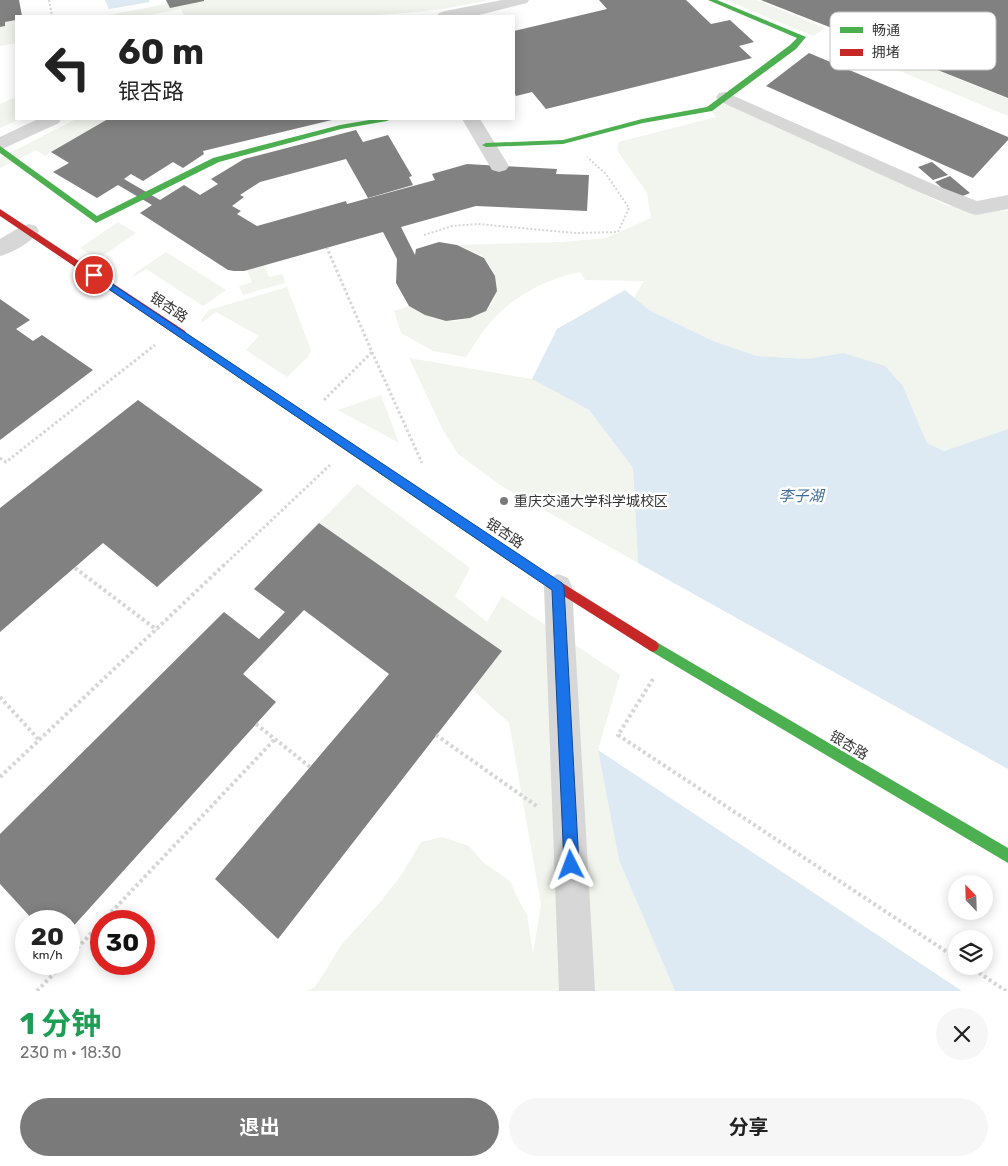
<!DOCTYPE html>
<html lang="zh">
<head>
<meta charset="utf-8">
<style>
	:root { --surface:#fff; --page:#f6f6f6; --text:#222; --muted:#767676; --accent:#7a7a7a }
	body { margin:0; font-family:Rubik,"Noto Sans SC",sans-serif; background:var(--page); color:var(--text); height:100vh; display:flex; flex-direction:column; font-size:19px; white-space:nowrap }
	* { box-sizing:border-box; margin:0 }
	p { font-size:16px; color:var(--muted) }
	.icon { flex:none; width:28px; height:28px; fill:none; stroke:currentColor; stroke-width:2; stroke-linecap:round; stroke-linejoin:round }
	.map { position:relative; height:991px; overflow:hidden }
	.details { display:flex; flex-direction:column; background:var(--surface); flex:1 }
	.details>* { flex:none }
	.top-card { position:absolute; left:15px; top:15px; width:500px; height:105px; border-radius:0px; box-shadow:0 2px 12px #0003; background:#fff; color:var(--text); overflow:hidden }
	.needle { width:32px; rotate:337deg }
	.tools { position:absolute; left:948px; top:875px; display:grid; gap:10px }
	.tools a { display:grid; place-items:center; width:45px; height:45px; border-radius:50%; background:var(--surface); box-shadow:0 2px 12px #0003; font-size:25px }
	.speed { position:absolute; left:15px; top:910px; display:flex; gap:10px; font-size:25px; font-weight:700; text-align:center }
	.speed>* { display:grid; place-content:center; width:65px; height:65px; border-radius:50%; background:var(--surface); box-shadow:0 2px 12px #0003; line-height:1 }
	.speed small { font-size:12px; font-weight:400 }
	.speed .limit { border:8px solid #d22; background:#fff; color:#111 }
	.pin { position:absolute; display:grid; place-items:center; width:42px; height:42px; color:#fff; margin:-21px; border:2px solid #fff; border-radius:50%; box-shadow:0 1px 5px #0007 }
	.me { position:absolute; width:55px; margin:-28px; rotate:357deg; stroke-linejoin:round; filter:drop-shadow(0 0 4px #0008) }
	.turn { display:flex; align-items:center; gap:18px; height:105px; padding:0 20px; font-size:22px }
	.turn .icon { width:65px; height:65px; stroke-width:2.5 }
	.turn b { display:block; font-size:35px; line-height:42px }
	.round { display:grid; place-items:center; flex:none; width:52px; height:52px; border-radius:26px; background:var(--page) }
	.overview { display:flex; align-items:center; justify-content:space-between; height:85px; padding:0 20px }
	h1 { font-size:30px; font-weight:700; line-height:38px; color:#1e9e55 }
	.cta { display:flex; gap:10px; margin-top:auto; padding:10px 20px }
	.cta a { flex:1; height:58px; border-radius:30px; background:var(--accent); color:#fff; font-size:20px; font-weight:700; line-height:58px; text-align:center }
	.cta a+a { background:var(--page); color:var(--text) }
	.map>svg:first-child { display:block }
	.green { fill:#f1f5ed }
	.water { fill:#dde9f3 }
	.building { fill:#818181 }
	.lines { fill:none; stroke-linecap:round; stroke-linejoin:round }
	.path-far2 { stroke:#d6d6d6; stroke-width:2; stroke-dasharray:2 2; stroke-linecap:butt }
	.path-far1 { stroke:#d6d6d6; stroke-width:3; stroke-dasharray:2.5 2.5; stroke-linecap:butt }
	.path { stroke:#d6d6d6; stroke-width:4; stroke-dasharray:3 3; stroke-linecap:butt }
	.street { fill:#d7d7d7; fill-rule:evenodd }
	.fast { fill:#4caf50; fill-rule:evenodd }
	.jam { fill:#c62828; fill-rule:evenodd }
	.route { fill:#1a73e8; stroke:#114b97 }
	.poi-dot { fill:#7a7a7a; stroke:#fff; stroke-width:2 }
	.labels { text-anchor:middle; stroke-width:5; stroke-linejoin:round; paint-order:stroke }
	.street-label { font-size:14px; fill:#333; stroke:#fff }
	.poi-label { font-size:14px; fill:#333; stroke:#fff; text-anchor:start }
	.water-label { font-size:15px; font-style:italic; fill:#3f6d97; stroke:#fff }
	.key { fill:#fff; stroke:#c2c2c2; stroke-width:1 }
	.key-label { font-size:14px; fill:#333 }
</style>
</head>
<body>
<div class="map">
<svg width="1008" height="991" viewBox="0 0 1008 991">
	<rect width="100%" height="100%" fill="#fff"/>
	<path class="green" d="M166 0H489C389 23 286 16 184 16L181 9 144 16H103L167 4Z
		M726 0H757L825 28 813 36Z
		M16 20V43L0 46V27L5 22Z
		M842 32 1008 99V116L830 42Z
		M16 97V119H20L0 128V104Z
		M723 104 738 107 948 206 1008 211V429L944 451 927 443 903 386 843 353 807 359 757 356 713 341 649 310 634 298 644 281 585 280 580 272C549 278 518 294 496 316 484 328 475 344 466 357L433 351 401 333 394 311 409 306C420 312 432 319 445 321 455 322 477 318 486 311 501 297 498 273 485 259 479 252 465 249 457 245L562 242 606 238 651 218 647 193 617 150 619 142 716 117 709 109Z
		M76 119H108L45 156 36 150 0 168V158Z
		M118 222 136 233 98 259 80 248Z
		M166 252 226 290 188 317 203 306 146 269 132 278 135 273Z
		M264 265 269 277 283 274 285 283 243 295 239 286 252 282 247 270Z
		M287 287 311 350 308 357 287 377 246 350 259 336 216 312 202 323 201 320 209 310Z
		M409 358 532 379 589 410 633 468 638 563 500 485 458 454 443 430Z
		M381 395 399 443 338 410Z
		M357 484 470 568 455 596 487 622 502 596 620 675 598 750 619 860 675 991H306L315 987 342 944 382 900 402 874 421 842 442 837 469 846 483 862 510 881 517 897 527 915 533 954 541 904 509 723 472 689 502 651 319 523Z"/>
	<path class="water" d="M105 0H149L150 2 109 9Z
		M625 290 649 310 713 341 757 356 807 359 843 353 885 366 903 386 927 443 944 451 1008 429V769L638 563 633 468 589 410 532 379 557 329Z
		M598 750 962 991H675L619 860Z"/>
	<path class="building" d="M0 0H19L22 16H16V20L5 22V26L0 27Z
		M166 0H204V1L170 8Z
		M599 0H686L711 24 730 20 754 42 739 46 752 58 546 109 532 92 516 96 514 92V31L607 9Z
		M761 0H1008V98L842 32Z
		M809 53 1008 137V140L973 178 766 86Z
		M108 119H336L203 151 204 154 183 168 173 162 143 181 131 174 124 179 160 200 184 185 200 195 218 184 211 179 244 159 356 130 363 142 388 135 412 176 409 177 413 185 368 198 346 159 260 182 240 195 244 197 232 206 241 211 237 214 257 226 346 201 347 204 435 180 432 174 467 164 557 169 556 174 589 175 587 211 476 206 401 227 415 255 416 249 439 242 457 245 484 258 495 276 497 291 486 311 470 318 446 321 425 315 409 306 396 283 397 259 383 232 244 271H234L228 270 140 213 152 205 118 185 97 198 53 172 69 163 51 152Z
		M932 162 948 175 933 180 918 167Z
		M950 176 970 193 955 199 935 182Z
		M0 299 30 320 16 329 33 341 42 335 93 370 0 440Z
		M138 400 263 490 157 587 103 543 0 632V508Z
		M319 523 502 651 278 939 215 879 389 674 304 610 243 674 276 702 69 931V921H34L0 884V834L224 612 259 639 285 612 254 589Z"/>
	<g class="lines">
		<path class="path-far2" d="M49 0 52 16
			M424 235 452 226 478 224 575 233 618 232 629 208 606 174 587 157"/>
		<path class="path-far1" d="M372 352 422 463
			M324 400 372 352 327 248
			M0 458 6 462 155 345
			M223 566 330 465"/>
		<path class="path" d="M75 568 157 630
			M653 679 618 735 956 958
			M0 697 39 740
			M256 724 310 767
			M436 735 538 807
			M0 777 224 565
			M103 921 275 739
			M69 957 101 923
			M969 966 1006 991
			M37 991 63 964"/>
		<path class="street" d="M502 0H529L527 3 475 16H437L439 13 445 11Z
			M725 92 935 185 977 201 1008 195V209L976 215 969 213 921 193 719 101 716 97 719 93Z
			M38 119H61L59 123 0 150V137Z
			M462 119H480L509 166 506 170 499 172 492 170Z
			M29 224 36 226 39 231C32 242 12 253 0 256V239L22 226Z
			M558 574 568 578 572 587 595 991H559L544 587 548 578Z"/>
		<path class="fast" d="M708 0H717L806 37 796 49 712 111 643 123 563 144 486 147 482 145 486 143 563 140 642 119 707 107 790 45 797 38Z
			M375 119H391L387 121 341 129 219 162 96 223 0 153V146L97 216 213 158 340 125Z
			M182 330 518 554 520 558 518 562 514 563 510 562 179 337 177 334 179 331Z
			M653 640 1008 848V863L649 650 647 646 649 642Z"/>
		<path class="jam" d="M0 209 185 331 187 334 185 337H179L0 216Z
			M514 553 657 642 659 646 657 650 653 652 649 650 510 562 508 558 510 554Z"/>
	</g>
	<path class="route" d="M94 272 562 583 564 587 579 865 576 870 571 872 566 870 564 865 552 590 91 277 89 275Z"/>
	<circle class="poi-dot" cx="504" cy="501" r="5"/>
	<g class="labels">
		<g class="street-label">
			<text transform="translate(169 307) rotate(34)" y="5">银杏路</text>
			<text transform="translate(505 533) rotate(34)" y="5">银杏路</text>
			<text transform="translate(849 745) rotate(31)" y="5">银杏路</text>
		</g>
		<g class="poi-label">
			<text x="514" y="506">重庆交通大学科学城校区</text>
		</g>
		<g class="water-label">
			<text x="801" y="501">李子湖</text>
		</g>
	</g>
	<rect x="830" y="12" width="166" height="58" rx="8" class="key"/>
	<rect x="840" y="27" width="23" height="6" fill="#4caf50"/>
	<rect x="840" y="49" width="23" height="7" fill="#c62828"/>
	<g class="key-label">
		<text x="872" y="35">畅通</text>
		<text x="872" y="57">拥堵</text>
	</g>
</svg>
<div class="tools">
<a><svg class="needle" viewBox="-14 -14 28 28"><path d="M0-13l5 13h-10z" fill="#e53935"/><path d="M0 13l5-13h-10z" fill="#767676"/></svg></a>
<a><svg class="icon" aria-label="layers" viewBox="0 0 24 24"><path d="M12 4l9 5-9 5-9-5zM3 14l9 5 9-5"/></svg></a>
</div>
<div class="speed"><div>20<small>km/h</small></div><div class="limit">30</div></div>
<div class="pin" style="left:94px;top:275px;background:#d93025"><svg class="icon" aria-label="arrive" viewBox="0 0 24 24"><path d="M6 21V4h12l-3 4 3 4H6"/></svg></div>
<svg class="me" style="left:571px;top:865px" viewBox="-20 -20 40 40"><path d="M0-17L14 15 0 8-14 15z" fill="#1a73e8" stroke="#fff" stroke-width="4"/></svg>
<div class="top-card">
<div class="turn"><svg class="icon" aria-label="left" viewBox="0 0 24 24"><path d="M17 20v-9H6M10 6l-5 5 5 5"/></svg><div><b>60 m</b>银杏路</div></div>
</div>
</div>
<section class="details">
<div class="overview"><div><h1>1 分钟</h1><p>230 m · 18:30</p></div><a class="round"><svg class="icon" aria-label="close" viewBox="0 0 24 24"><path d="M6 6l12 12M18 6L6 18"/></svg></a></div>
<div class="cta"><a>退出</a><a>分享</a></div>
</section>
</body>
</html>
